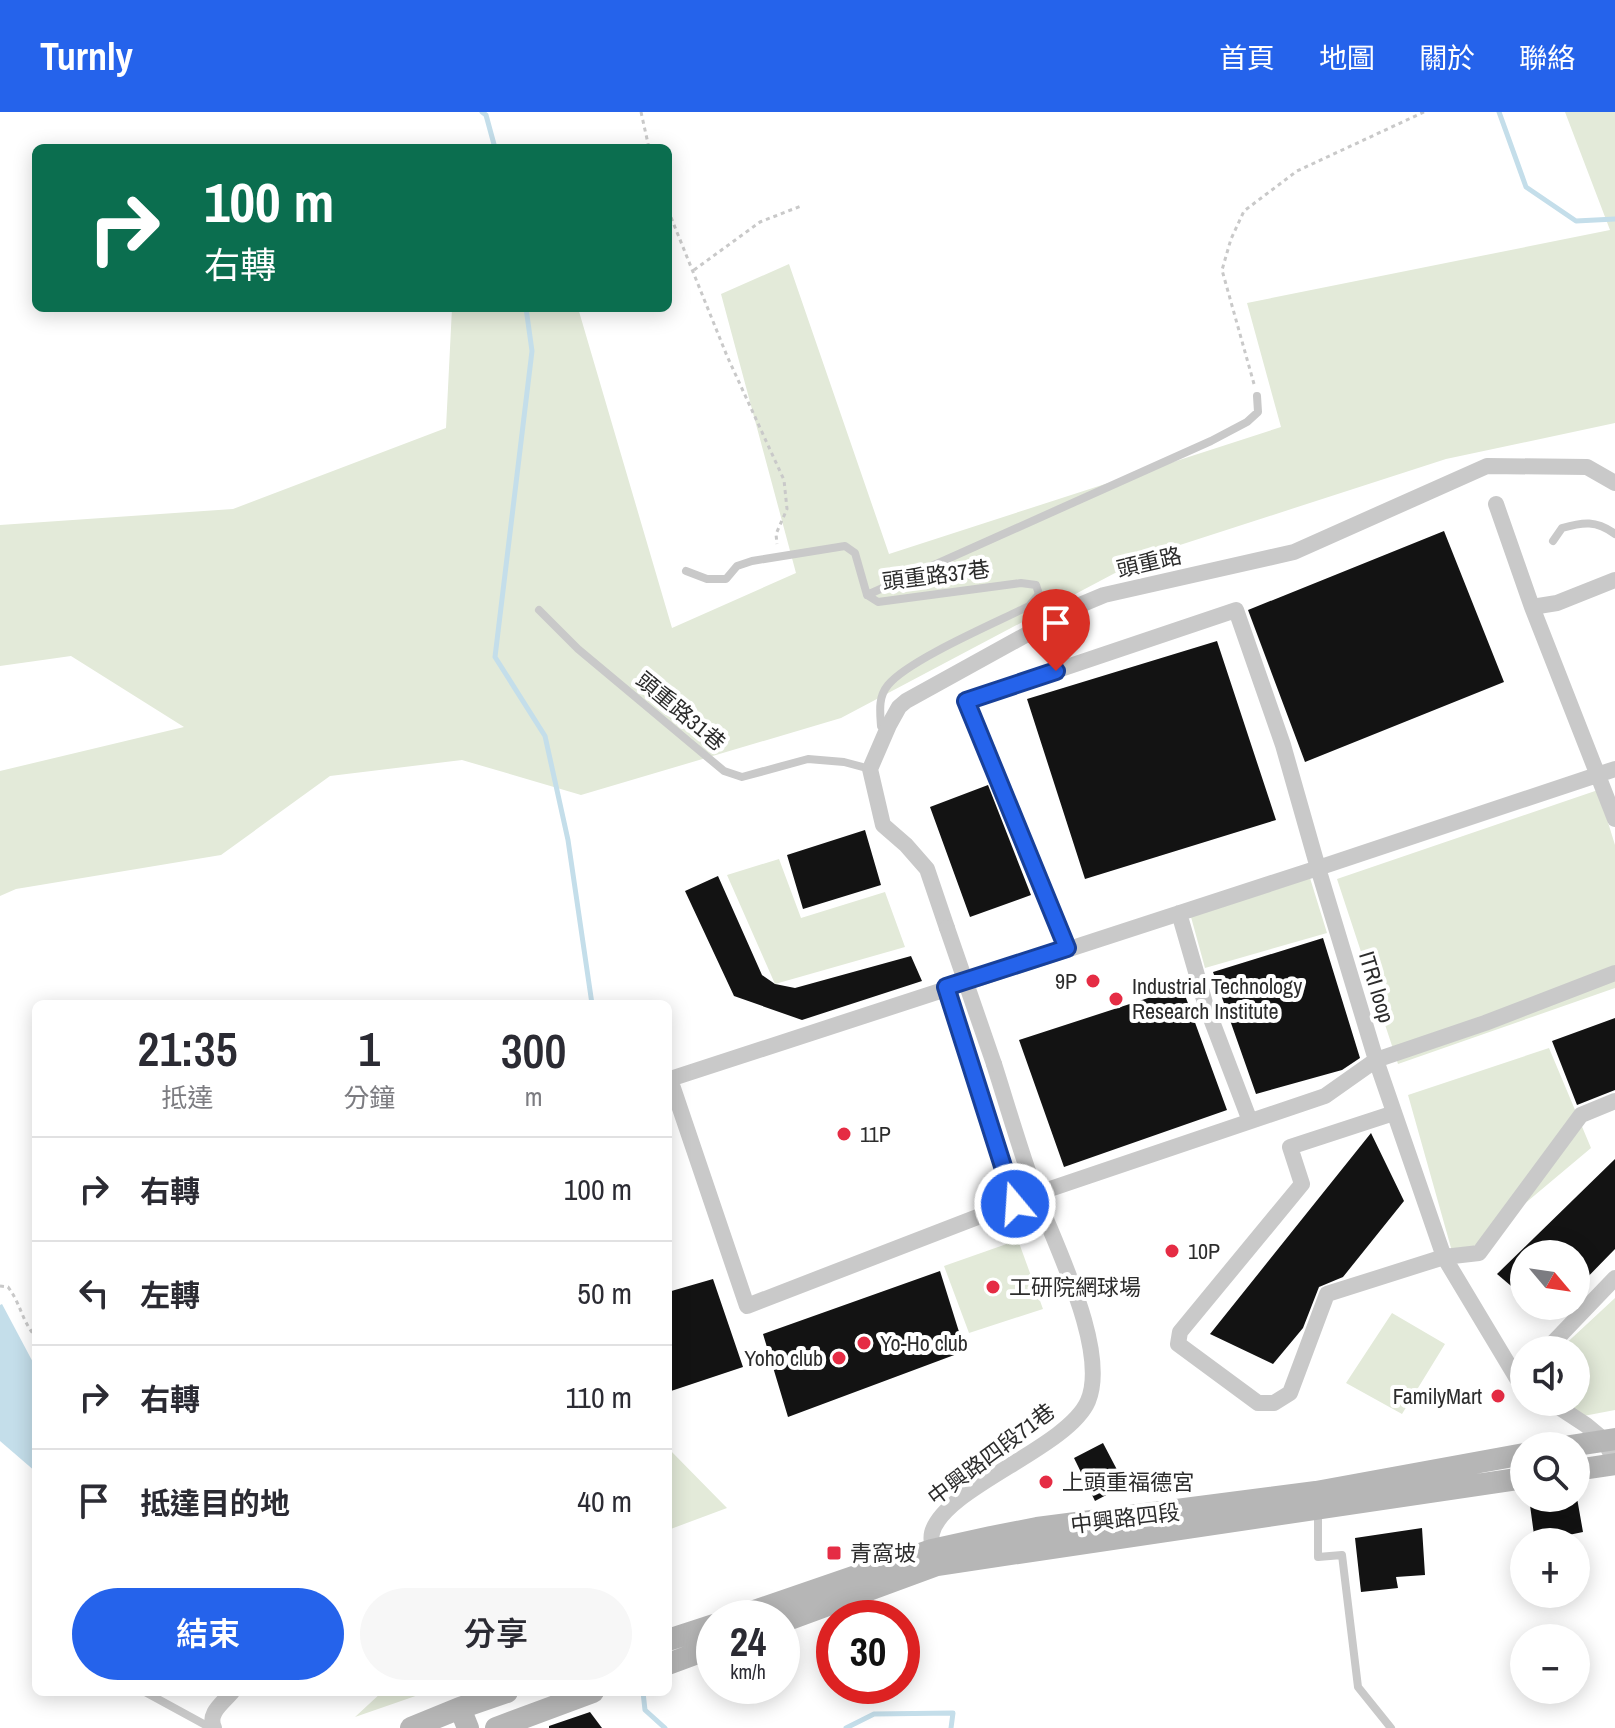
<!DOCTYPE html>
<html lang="zh-TW">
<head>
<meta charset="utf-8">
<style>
	:root { --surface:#fff; --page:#f7f7f7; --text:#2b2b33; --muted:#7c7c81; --line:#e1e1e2; --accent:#2563eb }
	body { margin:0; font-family:"Archivo Narrow","Noto Sans TC",sans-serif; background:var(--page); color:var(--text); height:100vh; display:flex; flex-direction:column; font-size:30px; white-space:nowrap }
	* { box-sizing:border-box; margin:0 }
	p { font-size:26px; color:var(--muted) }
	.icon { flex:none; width:44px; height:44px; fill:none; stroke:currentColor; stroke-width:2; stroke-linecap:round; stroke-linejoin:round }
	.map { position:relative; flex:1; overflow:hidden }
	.panel { position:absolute; left:32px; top:888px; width:640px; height:696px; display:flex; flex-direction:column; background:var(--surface); border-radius:12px; box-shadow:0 4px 20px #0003 }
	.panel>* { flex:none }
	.top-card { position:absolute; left:32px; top:32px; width:640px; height:168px; border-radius:12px; box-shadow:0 4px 20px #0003; background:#0b6e4f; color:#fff; overflow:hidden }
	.needle { width:52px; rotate:119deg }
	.buttons { position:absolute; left:1510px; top:1128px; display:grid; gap:16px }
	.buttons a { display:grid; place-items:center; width:80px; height:80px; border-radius:50%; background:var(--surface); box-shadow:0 4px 20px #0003; font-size:40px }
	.speed { position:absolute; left:696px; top:1488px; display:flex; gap:16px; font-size:40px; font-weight:700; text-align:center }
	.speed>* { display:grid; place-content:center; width:104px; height:104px; border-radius:50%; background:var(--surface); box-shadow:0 4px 20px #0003; line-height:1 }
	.speed small { font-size:20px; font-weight:400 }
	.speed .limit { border:12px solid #d22; background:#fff; color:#111 }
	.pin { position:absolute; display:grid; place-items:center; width:68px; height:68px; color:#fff; margin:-82px -34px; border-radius:50% 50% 50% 0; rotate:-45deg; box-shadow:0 0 8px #0007 }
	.pin .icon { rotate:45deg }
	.me { position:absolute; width:88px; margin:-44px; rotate:342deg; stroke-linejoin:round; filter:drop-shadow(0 0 6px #0008) }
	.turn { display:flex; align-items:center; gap:28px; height:168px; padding:0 40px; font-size:36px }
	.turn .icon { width:104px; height:104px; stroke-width:2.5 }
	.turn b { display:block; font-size:56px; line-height:68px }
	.eta { display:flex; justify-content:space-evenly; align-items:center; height:136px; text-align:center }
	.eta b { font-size:48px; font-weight:600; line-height:56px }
	.action { display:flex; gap:16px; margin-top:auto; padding:16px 40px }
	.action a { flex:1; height:92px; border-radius:48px; background:var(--accent); color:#fff; font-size:32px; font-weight:600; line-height:92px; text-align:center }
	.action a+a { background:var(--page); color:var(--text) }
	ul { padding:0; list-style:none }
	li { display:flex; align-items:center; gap:24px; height:104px; padding:0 40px; border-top:2px solid var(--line) }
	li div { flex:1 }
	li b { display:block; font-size:30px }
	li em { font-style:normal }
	header { display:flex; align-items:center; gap:48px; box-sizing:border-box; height:112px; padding:0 40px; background:var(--accent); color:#fff }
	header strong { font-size:38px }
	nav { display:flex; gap:44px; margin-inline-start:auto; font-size:28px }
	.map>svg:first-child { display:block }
	.green { fill:#e3ead9 }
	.water { fill:#c4deea }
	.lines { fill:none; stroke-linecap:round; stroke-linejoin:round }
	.stream { stroke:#c4deea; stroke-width:5 }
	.building { fill:#131313 }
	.path { stroke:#c9c9c9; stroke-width:3; stroke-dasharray:4 4; stroke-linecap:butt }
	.lane { stroke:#c9c9c9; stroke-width:8 }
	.street { stroke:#c9c9c9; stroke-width:16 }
	.secondary { stroke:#b6b6b6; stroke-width:22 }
	.street-bridge { stroke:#c9c9c9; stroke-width:16 }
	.route-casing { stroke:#184099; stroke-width:20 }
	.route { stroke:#2563eb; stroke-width:14 }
	.poi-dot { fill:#e52c44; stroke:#fff; stroke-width:3 }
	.labels { text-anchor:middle; stroke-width:8; stroke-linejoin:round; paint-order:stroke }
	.street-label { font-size:22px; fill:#2c2c2c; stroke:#fff }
	.poi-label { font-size:22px; fill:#2c2c2c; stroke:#fff; text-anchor:start }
</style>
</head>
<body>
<header>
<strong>Turnly</strong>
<nav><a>首頁</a><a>地圖</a><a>關於</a><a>聯絡</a></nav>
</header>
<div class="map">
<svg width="1615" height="1616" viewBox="0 0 1615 1616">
	<rect width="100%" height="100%" fill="#fff"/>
	<path class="green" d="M1565 0H1615V311L1446 347 1149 443 841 606 581 683 462 648 330 664 221 743 16 777 0 784V659L184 615 71 544 0 554V413L233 397 446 316 452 196H578L672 516 796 461 721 182 789 152 889 442 1281 315 1247 191 1610 118Z
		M1598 678 1615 733V876L1398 952 1337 767Z
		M779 747 801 806 885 780 905 835 775 872 727 763Z
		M1310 766 1327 821 1205 856 1191 805Z
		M1549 936 1591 1036 1455 1150 1408 983Z
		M1018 1128 1043 1197 969 1221 944 1154Z
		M1615 1186V1298L1573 1306 1549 1290H1576V1238H1559Z
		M1392 1201 1445 1232 1402 1302 1346 1271Z
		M668 1336 727 1396 668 1418Z
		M382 1580H427L355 1605Z"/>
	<path class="water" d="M2 1192 36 1256V1360L0 1329V1193Z"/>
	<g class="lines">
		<path class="stream" d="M482 0 486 3 495 36
			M1499 0 1526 75 1576 109 1615 107
			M526 196 532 239 495 545 545 624 568 728 592 892
			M643 1580 645 1598 665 1616
			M846 1616 874 1602 953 1601 951 1616"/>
	</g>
	<path class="building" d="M1444 419 1504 570 1305 650 1248 498Z
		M1217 529 1276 708 1085 767 1027 587Z
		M988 673 1031 783 970 805 930 695Z
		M865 718 881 773 803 797 787 743Z
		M718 764 762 863 775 872 795 876 911 844 922 869 802 908 734 884 685 779Z
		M1323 826 1360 946 1342 958 1256 982 1213 860Z
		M1182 875 1227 998 1064 1055 1019 928Z
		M1615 906V978L1577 993 1552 929Z
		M1371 1021 1404 1089 1343 1165 1319 1175 1303 1216 1273 1252 1210 1222Z
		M1615 1047V1137L1576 1177V1142H1524V1185L1497 1162Z
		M940 1159 965 1239 788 1305 763 1222Z
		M713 1167 743 1255 668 1280V1180Z
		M1103 1331 1125 1373 1095 1389 1074 1346Z
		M1529 1386H1577L1583 1420 1535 1430Z
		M1422 1416 1425 1463 1396 1465 1398 1476 1361 1480 1355 1426Z
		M590 1600 602 1616H549V1614Z"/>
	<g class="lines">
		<path class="path" d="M641 0 649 36
			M668 98 727 244 784 368 787 397 776 422 777 432
			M694 158 760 110 801 94
			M1254 272 1222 158 1231 127 1244 99 1297 59 1424 0
			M0 1174 8 1175C21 1192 22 1210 36 1225"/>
		<path class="lane" d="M1553 429 1562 416C1583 410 1596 408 1615 422
			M686 459 707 467H726L737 454 752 449 845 434 855 441 867 483 878 490 1021 471 1036 473 1039 482 1029 494C997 510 908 548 888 573 878 585 880 599 881 614
			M867 483 1211 329 1247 310 1258 300 1257 284
			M539 498 578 537 724 659 742 665 808 647 844 650 870 657
			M1318 1399V1445L1342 1443 1358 1575 1391 1616
			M145 1580 211 1616"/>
		<path class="street" d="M1496 392 1532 495
			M1615 468 1557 491 1532 495 1615 707
			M1179 801 1205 891 1250 1009
			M947 816 927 757 906 733 883 713 870 657 889 613 899 595 906 589 1080 493 1104 483 1294 440 1487 354 1587 355 1615 371
			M1067 836 966 589 1236 498 1283 633 1318 756 670 967 747 1194 1050 1077 1325 984 1376 948 1485 911 1615 861
			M946 875 1015 1092
			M1394 1001 1290 1035 1302 1072 1180 1220 1178 1232 1258 1291H1274L1290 1281 1327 1182 1444 1145 1479 1141 1581 1003 1615 989
			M1546 1238 1615 1166
			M1524 1273 1519 1270 1444 1145 1376 948 1318 756 1615 657
			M1551 1290 1586 1313 1604 1328 1615 1350
			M935 1445C933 1438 930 1429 932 1421 943 1376 1068 1336 1088 1289 1109 1239 1056 1135 1037 1085 1021 1041 1008 996 994 952
			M214 1616C207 1601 223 1591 232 1580"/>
		<path class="secondary" d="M1570 1334 1615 1327
			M1576 1358 1615 1352
			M734 1506 932 1438 991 1425 1037 1416 1316 1380 1524 1342
			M782 1510 937 1453 1524 1366
			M668 1528 714 1513
			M668 1552 714 1535
			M460 1596 468 1616
			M411 1616 460 1596 507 1580
			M496 1616 593 1580"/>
		<path class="street-bridge" d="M947 816 994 952"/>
	</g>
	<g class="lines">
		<defs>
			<path id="route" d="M1015 1092 946 875 1067 836 966 589 1056 559"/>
		</defs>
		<use href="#route" class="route-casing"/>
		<use href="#route" class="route"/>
	</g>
	<g class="poi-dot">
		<circle cx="1093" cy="869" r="8"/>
		<circle cx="1116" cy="887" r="8"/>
		<circle cx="844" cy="1022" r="8"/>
		<circle cx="1172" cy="1139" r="8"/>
		<circle cx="993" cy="1175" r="8"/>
		<circle cx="864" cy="1231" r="8"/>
		<circle cx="839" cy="1246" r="8"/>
		<circle cx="1498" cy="1284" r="8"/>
		<circle cx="1046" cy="1370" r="8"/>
		<rect x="826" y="1433" width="16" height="16" rx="4"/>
	</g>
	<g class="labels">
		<g class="street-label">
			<text transform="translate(1149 450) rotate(-13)" y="8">頭重路</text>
			<text transform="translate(936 463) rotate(-7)" y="8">頭重路37巷</text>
			<text transform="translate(681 599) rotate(40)" y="8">頭重路31巷</text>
			<text transform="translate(1377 875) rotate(73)" y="8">ITRI loop</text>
			<text transform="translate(991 1342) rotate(-37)" y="8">中興路四段71巷</text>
			<text transform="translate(1125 1406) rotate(-7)" y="8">中興路四段</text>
		</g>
		<g class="poi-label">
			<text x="1077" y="877" text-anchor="end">9P</text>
			<text x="1132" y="882">Industrial Technology<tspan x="1132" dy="25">Research Institute</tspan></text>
			<text x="860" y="1030">11P</text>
			<text x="1188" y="1147">10P</text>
			<text x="1009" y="1183">工研院網球場</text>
			<text x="880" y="1239">Yo-Ho club</text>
			<text x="823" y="1254" text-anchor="end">Yoho club</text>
			<text x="1482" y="1292" text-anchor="end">FamilyMart</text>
			<text x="1062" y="1378">上頭重福德宮</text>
			<text x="850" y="1449">青窩坡</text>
		</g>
	</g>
</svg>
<div class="buttons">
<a><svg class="needle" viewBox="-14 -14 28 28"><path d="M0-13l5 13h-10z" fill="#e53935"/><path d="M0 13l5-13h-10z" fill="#7c7c81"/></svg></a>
<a><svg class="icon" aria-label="sound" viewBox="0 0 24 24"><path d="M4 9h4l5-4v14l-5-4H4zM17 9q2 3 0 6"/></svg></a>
<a><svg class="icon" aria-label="search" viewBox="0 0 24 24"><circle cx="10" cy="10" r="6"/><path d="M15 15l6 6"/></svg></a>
<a>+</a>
<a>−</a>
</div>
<div class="speed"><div>24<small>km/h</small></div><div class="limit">30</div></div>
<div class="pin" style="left:1056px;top:559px;background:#d93025"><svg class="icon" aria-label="arrive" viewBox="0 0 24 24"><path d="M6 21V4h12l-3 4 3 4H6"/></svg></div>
<svg class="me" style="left:1015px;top:1092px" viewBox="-20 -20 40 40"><circle r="17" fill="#2563eb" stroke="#fff" stroke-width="3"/><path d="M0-11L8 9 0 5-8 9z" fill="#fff"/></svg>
<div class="top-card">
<div class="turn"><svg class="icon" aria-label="right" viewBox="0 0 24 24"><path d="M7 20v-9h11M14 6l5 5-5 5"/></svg><div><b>100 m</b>右轉</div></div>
</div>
<section class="panel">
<div class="eta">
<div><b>21:35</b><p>抵達</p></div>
<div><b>1</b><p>分鐘</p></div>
<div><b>300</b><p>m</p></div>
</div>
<ul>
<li><svg class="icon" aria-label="right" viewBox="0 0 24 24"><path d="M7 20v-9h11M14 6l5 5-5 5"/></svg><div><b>右轉</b></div><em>100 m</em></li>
<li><svg class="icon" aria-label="left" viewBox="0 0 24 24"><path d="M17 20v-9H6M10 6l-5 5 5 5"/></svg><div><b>左轉</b></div><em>50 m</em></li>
<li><svg class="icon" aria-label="right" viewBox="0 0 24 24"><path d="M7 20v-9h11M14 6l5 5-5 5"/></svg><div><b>右轉</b></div><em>110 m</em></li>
<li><svg class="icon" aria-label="arrive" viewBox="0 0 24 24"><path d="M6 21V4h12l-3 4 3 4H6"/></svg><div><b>抵達目的地</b></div><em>40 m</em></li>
</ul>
<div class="action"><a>結束</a><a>分享</a></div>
</section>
</div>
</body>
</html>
